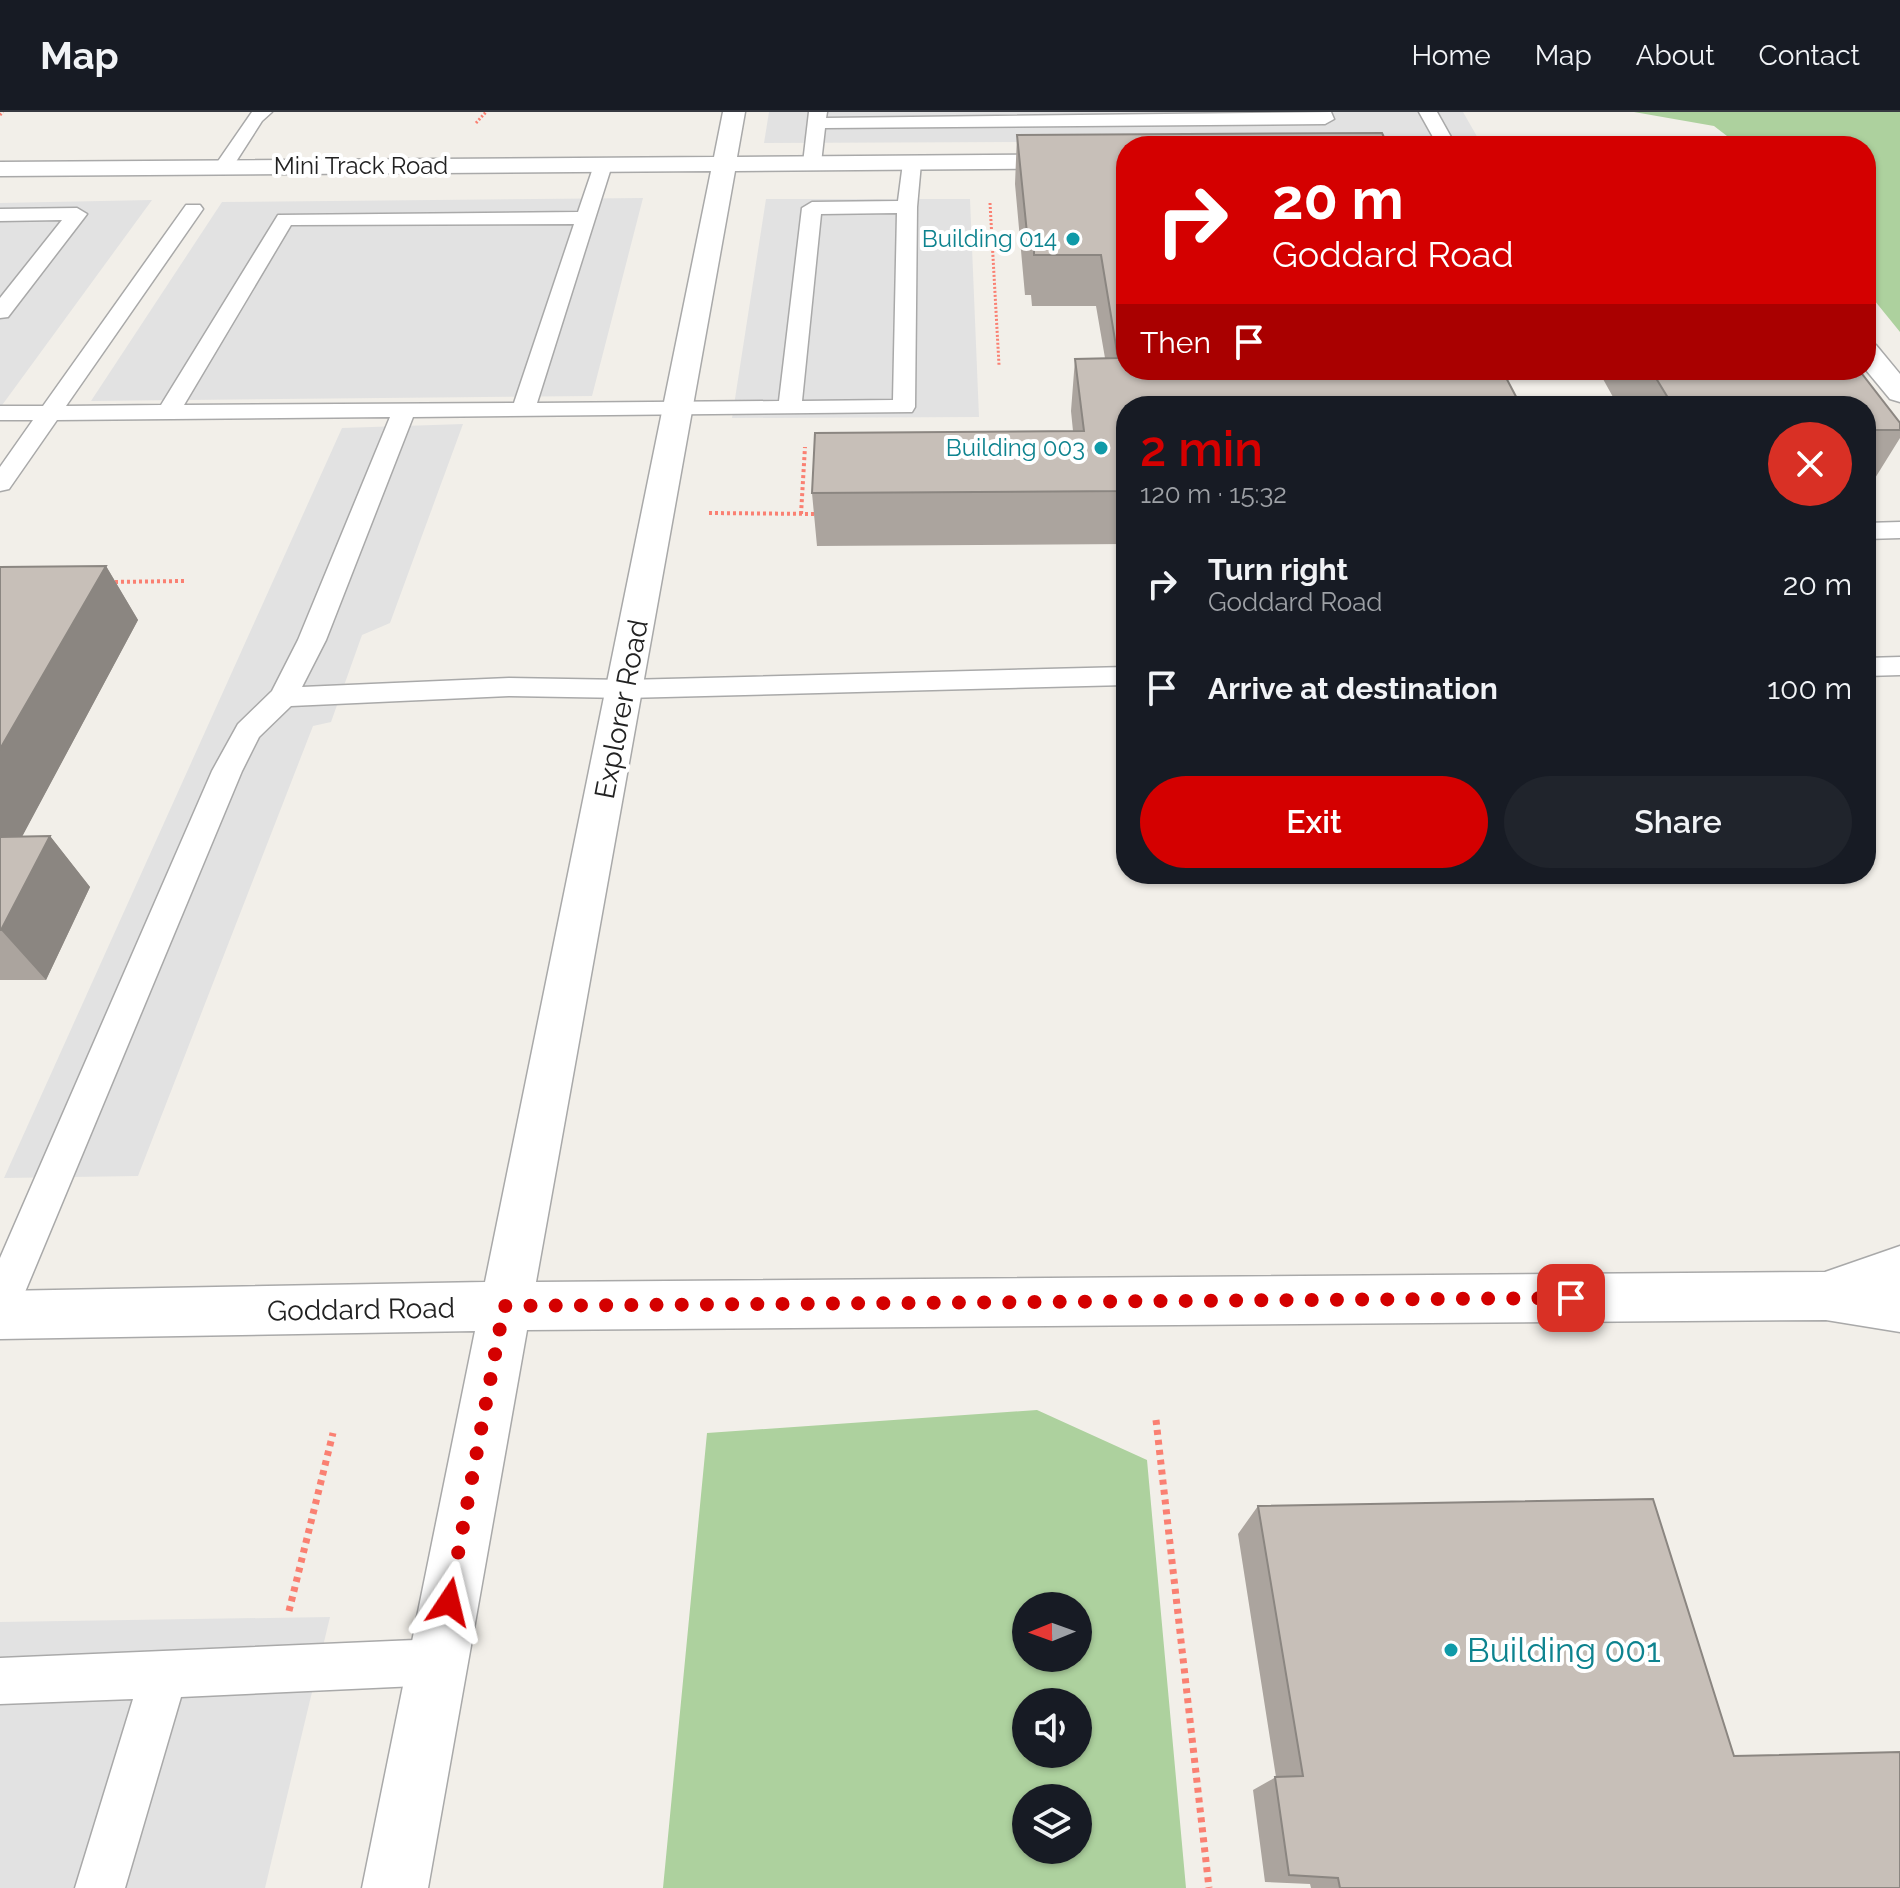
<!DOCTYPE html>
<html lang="en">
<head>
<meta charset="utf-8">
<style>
	:root { --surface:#171b24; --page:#20242c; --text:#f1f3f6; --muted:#9ea1a6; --line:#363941; --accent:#d40000 }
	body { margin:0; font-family:Raleway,sans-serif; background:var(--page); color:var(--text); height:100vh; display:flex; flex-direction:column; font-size:30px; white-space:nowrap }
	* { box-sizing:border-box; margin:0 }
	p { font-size:26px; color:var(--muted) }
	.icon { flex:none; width:44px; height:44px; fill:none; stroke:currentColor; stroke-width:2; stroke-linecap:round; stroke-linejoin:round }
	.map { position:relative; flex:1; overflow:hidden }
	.panel { position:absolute; left:1116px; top:284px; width:760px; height:488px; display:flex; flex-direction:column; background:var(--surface); border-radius:32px; box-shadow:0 2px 6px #0004 }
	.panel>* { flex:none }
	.hud { position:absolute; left:1116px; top:24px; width:760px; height:244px; border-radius:32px; box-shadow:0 2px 6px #0004; background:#d40000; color:#fff; overflow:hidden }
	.needle { width:52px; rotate:269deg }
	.tools { position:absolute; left:1012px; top:1480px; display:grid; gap:16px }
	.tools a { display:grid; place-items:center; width:80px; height:80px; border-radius:50%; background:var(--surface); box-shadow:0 2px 6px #0004; font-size:40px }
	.pin { position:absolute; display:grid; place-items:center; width:68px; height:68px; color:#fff; margin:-34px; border-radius:16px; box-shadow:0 4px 12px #0006 }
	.me { position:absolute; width:88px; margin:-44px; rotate:10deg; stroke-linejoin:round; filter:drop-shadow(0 0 6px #0008) }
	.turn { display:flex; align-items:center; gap:28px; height:168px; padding:0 24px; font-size:36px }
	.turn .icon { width:104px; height:104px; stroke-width:2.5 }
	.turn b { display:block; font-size:56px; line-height:68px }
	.then { display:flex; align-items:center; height:76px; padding:0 24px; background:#0003; gap:16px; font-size:30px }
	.round { display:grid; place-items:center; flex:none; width:84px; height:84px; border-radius:42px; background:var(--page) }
	.overview { display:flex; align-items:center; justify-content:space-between; height:136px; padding:0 24px }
	h1 { font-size:48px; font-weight:600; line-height:60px; color:var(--accent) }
	.cta { display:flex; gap:16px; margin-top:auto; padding:16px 24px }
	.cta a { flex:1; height:92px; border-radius:48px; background:var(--accent); color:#fff; font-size:32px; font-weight:600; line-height:92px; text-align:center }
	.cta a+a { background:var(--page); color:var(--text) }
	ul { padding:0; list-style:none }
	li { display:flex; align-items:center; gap:24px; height:104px; padding:0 24px }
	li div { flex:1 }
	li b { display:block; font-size:30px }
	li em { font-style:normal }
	header { display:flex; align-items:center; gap:48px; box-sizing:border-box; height:112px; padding:0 40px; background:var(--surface); border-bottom:2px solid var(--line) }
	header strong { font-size:38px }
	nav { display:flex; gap:44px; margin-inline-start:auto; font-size:28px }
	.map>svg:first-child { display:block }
	.forest { fill:#add19e; fill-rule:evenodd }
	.parking { fill:#e2e2e2 }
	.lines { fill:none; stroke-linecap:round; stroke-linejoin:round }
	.service-casing { stroke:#a9a9a9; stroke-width:3 }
	.minor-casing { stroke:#a9a9a9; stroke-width:3 }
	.path-far2 { stroke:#fa8072; stroke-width:3; stroke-dasharray:2 2; stroke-linecap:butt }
	.path-far1 { stroke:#fa8072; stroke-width:4; stroke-dasharray:3 3; stroke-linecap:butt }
	.path { stroke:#fa8072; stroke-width:7; stroke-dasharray:5 5; stroke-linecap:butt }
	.service { fill:#fff; fill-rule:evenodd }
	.minor { fill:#fff; fill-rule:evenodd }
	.wall { fill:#aba49e }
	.shaded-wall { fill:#8b8681 }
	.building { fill:#c7bfb8; stroke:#8b8681; stroke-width:2 }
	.route { stroke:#d40000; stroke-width:14; stroke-dasharray:0 25.2 }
	.culture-dot { fill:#0f9aa8; stroke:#fff; stroke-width:3 }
	.labels { text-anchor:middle; stroke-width:8; stroke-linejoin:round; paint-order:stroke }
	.far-street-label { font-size:24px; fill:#222; stroke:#fff }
	.far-culture-label { font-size:24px; fill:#0d838f; stroke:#fff; text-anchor:end }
	.street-label { font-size:28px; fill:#222; stroke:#fff }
	.near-culture-label { font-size:34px; fill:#0d838f; stroke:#fff; text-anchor:start }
</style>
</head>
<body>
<header>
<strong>Map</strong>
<nav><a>Home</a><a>Map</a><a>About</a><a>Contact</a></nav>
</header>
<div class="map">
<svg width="1900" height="1776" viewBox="0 0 1900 1776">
	<rect width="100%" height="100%" fill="#f2efe9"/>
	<path class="forest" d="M1634 0H1900V220L1866 178V34H1740L1714 14Z
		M1037 1298 1147 1348 1186 1776H663L707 1321ZM1026 1494H1078V1546H1026ZM1026 1590H1078V1642H1026ZM1026 1686H1078V1738H1026Z"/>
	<path class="parking" d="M769 0H1463L1479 28 764 31Z
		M643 86 592 284 91 289 222 90Z
		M766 87H970L979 305 732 306Z
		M152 88 0 296V91Z
		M463 312 390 511 362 523 331 610 313 614 138 1064 4 1066 342 316Z
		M330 1505 265 1776H0V1510Z"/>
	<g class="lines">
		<defs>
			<path id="service" d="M252 0H272L262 9 230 59H216L214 55Z
				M809 0H827L826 6 1331 0 1334 7 1325 12 825 16 821 51 812 57 803 51Z
				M1419 0H1437L1456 34H1438Z
				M912 45 921 51 917 95 915 295 912 300 413 305 326 528 302 575 509 566 626 568 1126 555V573L626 586 509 584 291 594 259 625 242 659 20 1192 14 1205 0 1211V1146L212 659 238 612 272 579 298 528 390 305 57 308 9 377 0 379V355L33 308H0V294H43L186 93H200L203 97 66 294 161 293 278 103 578 100 594 53 603 47 612 53 537 291 779 289 802 96 812 90 898 89 903 51ZM897 101 893 288 802 289 821 102ZM574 112 514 291 184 293 291 113Z
				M77 96 87 102 84 106 8 205 0 206V186L62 108 0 109V97Z
				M1900 410V426L1866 427V411Z
				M1900 545V563L1866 564V546Z
				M438 1527 454 1534 461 1550 454 1566 438 1573 181 1585 125 1776H75L133 1587 0 1592V1546Z"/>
			<path id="minor" d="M723 0H745L737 45 1126 42V56L735 59 536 1170 1825 1160 1900 1134V1220L1826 1208 527 1218 428 1776H362L475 1219 0 1227V1179L485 1170 711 59 0 64V50L714 45Z
				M1866 230 1876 233 1900 262V290L1890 287 1866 258Z"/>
		</defs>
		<use href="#service" class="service-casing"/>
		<use href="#minor" class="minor-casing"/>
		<path class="path-far2" d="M0 3 3 0
			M476 11 486 0
			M990 91 999 253"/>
		<path class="path-far1" d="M709 401 818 402
			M801 402 805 335
			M109 470 184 469"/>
		<path class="path" d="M1156 1308 1209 1776
			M289 1499 333 1321"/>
		<use href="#service" class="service"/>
		<use href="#minor" class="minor"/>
	</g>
	<path class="wall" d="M1382 21 1126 294V432L817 434 812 381 1073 319 1071 299 1075 247 1105 246 1096 194H1032L1031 183H1025L1015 72 1017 23Z
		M1598 258H1859L1900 311V326L1872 371H1866V294H1618Z
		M106 454 138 508 22 724H50L90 775 46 868H0V455Z
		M1258 1394 1734 1644 1900 1776H1311L1310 1772 1265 1770 1253 1678 1276 1665 1238 1422Z"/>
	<path class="shaded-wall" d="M106 454 138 508 0 766V637Z
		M50 724 90 775 46 868 1 818Z"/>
	<path class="building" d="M1382 21 1388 34H1126V258H1502L1521 294H1126V379L812 381 815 321 1084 319 1075 247 1118 246 1101 143H1034V131H1028L1017 23Z
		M1651 258H1859L1900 311V318H1866V294H1673Z
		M106 454 0 637V455Z
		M50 724 1 818H0V725Z
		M1653 1387 1734 1644 1900 1640V1776H1340L1338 1766 1289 1763 1275 1665 1303 1664 1258 1394Z"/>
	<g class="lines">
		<path class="route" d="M449 1490 504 1194 1571 1186"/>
	</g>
	<g class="culture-dot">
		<circle cx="1073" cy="127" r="8"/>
		<circle cx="1101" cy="336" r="8"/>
		<circle cx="1451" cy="1538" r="8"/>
	</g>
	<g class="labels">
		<g class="far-street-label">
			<text x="361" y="62">Mini Track Road</text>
		</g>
		<g class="far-culture-label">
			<text x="1057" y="135">Building 014</text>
			<text x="1085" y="344">Building 003</text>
		</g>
		<g class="street-label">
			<text transform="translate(621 597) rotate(-79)" y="10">Explorer Road</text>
			<text transform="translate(361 1197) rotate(-1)" y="10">Goddard Road</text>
		</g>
		<g class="near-culture-label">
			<text x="1467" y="1550">Building 001</text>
		</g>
	</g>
</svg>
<div class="tools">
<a><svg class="needle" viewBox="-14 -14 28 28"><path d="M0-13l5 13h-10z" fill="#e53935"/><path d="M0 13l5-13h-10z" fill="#9ea1a6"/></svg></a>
<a><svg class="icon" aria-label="sound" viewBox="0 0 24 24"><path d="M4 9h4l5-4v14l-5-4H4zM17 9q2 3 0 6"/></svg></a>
<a><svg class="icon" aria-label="layers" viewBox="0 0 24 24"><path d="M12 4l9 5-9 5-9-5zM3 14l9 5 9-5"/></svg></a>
</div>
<div class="pin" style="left:1571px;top:1186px;background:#d93025"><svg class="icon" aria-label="arrive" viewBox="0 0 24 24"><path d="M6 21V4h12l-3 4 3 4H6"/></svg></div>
<svg class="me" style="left:449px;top:1490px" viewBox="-20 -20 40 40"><path d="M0-17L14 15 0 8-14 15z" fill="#d40000" stroke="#fff" stroke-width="4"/></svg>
<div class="hud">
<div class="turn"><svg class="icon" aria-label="right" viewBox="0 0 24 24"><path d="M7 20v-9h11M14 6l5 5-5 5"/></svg><div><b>20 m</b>Goddard Road</div></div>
<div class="then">Then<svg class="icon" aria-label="arrive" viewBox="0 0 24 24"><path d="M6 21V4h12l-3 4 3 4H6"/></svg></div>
</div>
<section class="panel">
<div class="overview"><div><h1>2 min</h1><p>120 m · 15:32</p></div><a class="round" style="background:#d93025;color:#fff"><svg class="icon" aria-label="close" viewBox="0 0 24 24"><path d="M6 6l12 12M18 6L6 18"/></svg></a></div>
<ul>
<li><svg class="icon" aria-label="right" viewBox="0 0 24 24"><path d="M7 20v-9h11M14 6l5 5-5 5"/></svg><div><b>Turn right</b><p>Goddard Road</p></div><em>20 m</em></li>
<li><svg class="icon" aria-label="arrive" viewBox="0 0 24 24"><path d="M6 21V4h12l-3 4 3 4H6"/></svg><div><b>Arrive at destination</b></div><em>100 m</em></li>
</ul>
<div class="cta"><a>Exit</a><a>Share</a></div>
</section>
</div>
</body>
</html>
